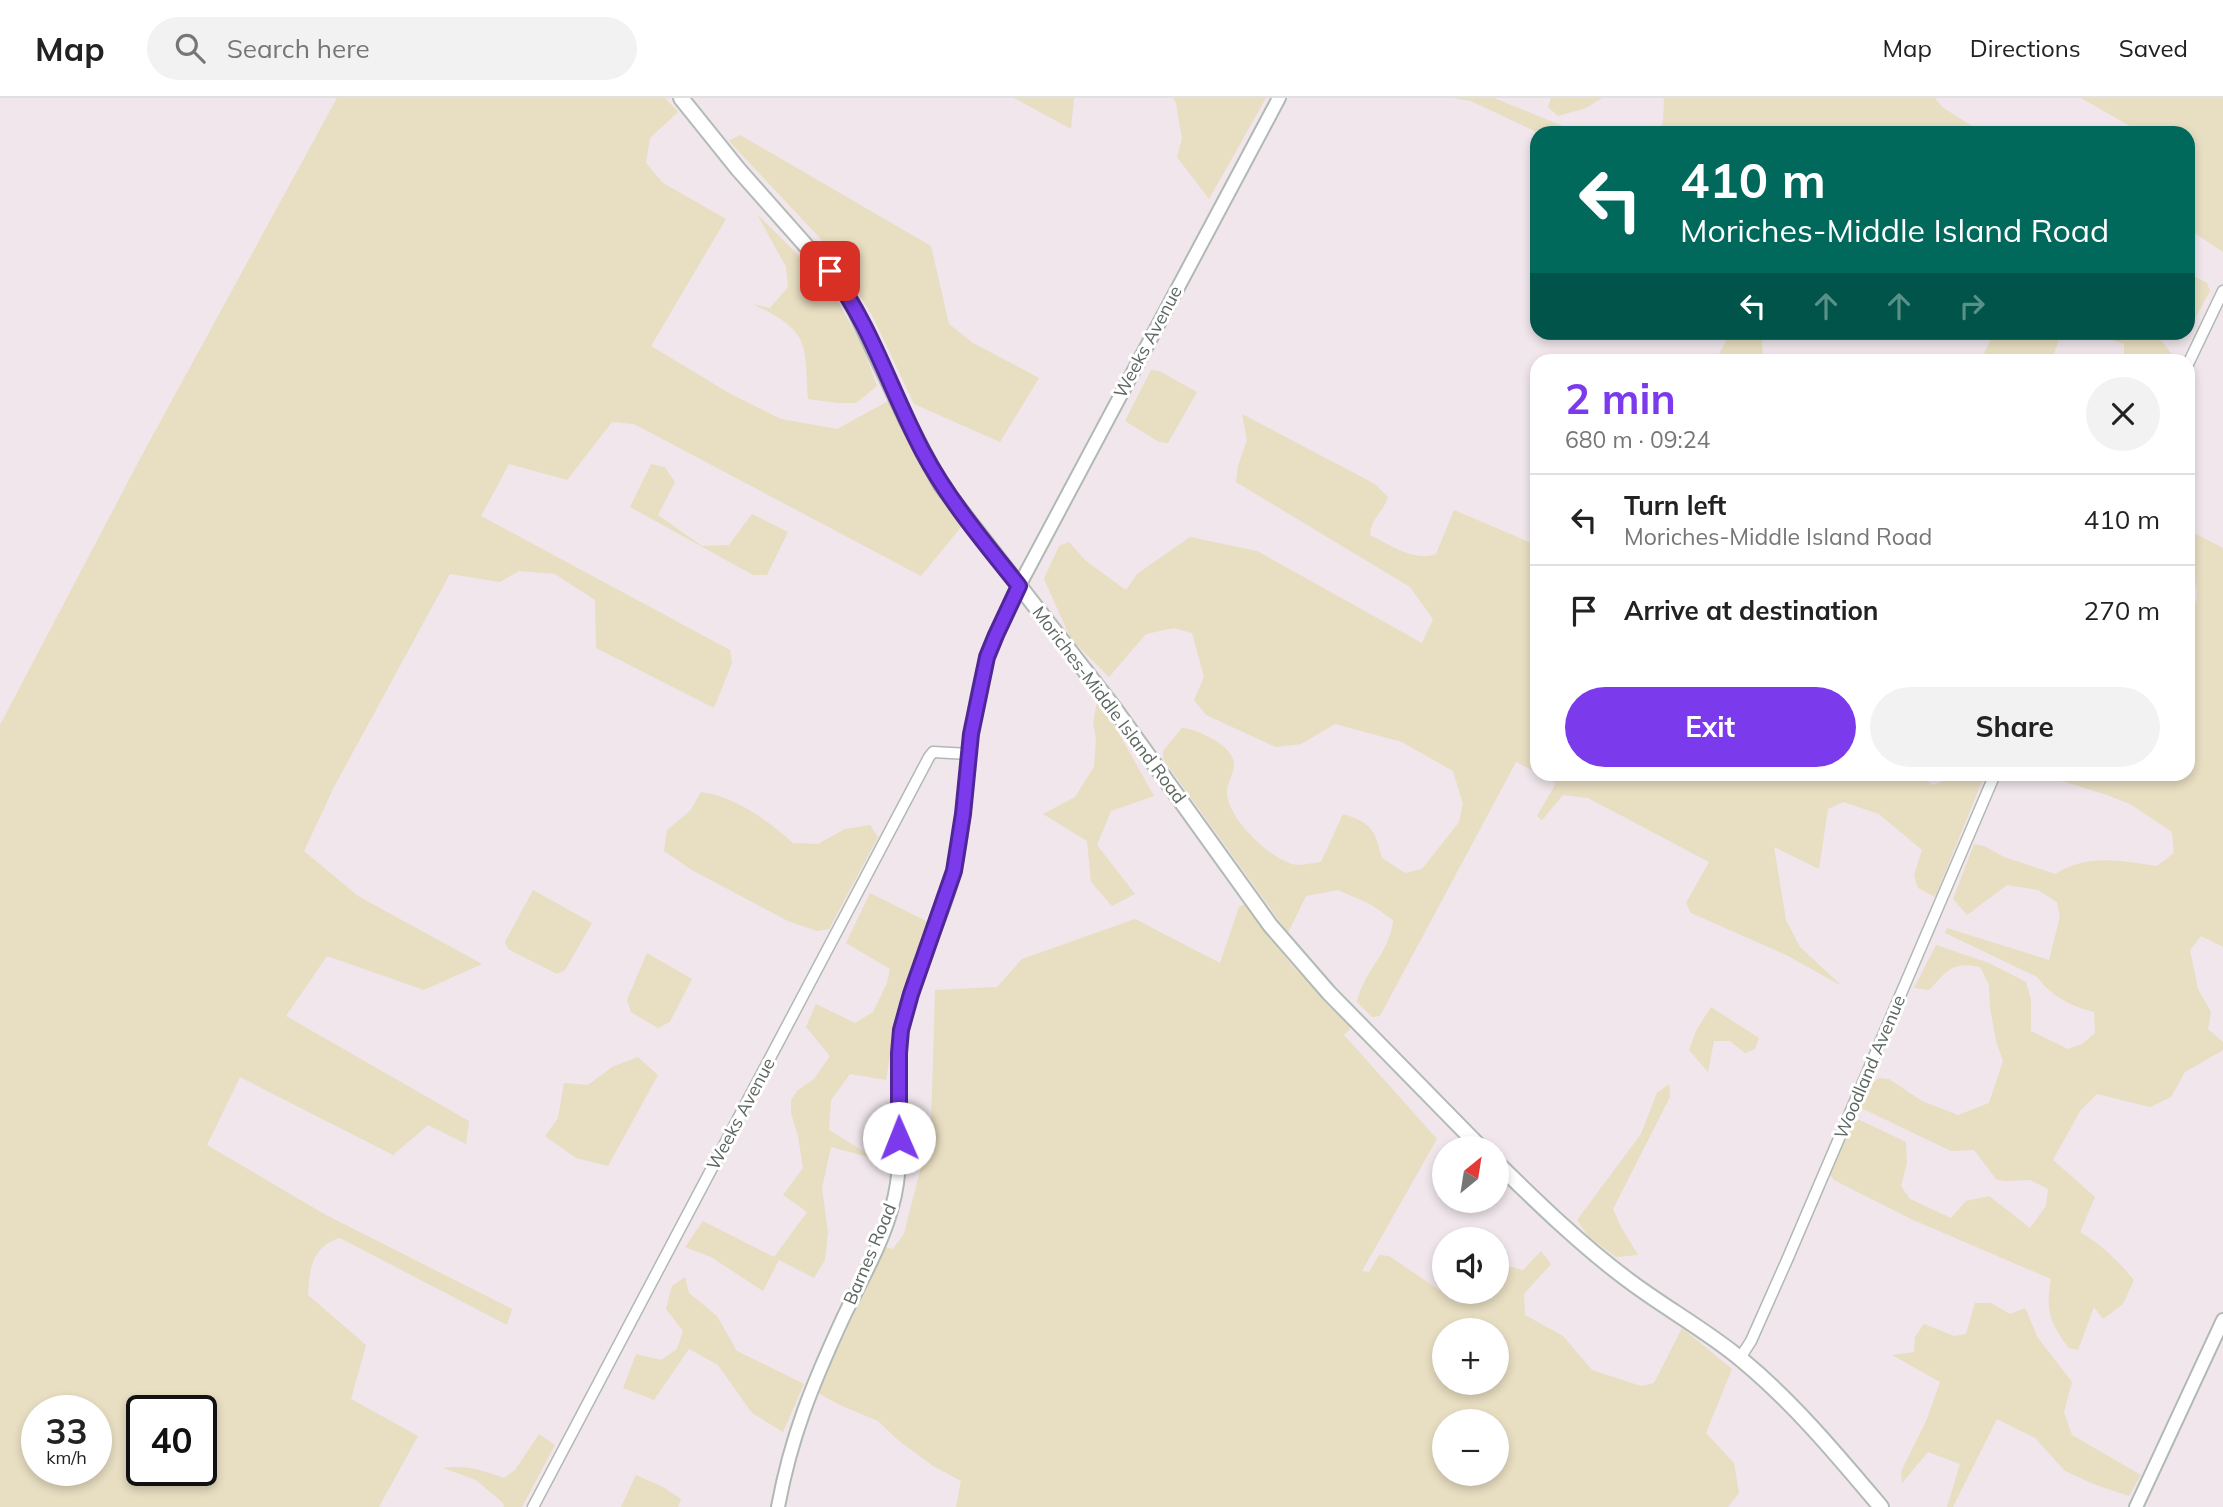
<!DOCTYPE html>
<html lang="en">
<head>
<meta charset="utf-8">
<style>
	:root { --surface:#fff; --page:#f2f2f2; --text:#222; --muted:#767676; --line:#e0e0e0; --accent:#7c3aed }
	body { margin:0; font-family:Mulish,sans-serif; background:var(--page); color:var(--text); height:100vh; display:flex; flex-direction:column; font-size:26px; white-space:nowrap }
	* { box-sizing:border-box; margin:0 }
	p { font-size:23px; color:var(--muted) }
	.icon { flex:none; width:38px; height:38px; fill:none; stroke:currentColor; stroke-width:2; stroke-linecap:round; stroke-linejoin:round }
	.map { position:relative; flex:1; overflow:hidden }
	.side { position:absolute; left:1530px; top:256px; width:665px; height:427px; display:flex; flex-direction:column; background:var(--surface); border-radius:21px; box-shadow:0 4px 10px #0003 }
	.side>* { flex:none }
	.guide { position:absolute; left:1530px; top:28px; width:665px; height:214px; border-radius:21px; box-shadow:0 4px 10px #0003; background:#00695c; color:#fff; overflow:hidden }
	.needle { width:46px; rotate:30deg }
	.controls { position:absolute; left:1432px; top:1038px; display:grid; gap:14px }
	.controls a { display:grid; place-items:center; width:77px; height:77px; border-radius:50%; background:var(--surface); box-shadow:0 4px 10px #0003; font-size:35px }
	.speed { position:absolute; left:21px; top:1297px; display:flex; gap:14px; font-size:35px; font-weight:700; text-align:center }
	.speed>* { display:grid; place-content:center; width:91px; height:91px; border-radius:50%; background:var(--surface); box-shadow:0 4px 10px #0003; line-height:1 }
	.speed small { font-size:18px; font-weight:400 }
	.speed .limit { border:4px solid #111; border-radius:10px; background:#fff; color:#111 }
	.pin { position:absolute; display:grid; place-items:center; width:60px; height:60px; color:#fff; margin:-30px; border-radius:14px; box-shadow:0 4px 10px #0006 }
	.me { position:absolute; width:77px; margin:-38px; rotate:359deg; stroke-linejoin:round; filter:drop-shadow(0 0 5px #0008) }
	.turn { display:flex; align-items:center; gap:24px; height:147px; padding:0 35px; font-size:32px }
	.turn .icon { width:91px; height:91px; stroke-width:2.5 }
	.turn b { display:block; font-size:49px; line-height:60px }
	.lanes { display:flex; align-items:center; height:66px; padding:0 35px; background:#0003; justify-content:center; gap:35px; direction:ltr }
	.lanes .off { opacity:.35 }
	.round { display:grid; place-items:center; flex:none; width:74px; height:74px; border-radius:37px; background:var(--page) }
	.head { display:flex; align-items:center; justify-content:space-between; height:119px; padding:0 35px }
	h1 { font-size:42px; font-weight:700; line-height:52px; color:var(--accent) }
	.button { display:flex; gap:14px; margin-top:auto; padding:14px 35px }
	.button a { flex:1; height:80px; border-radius:42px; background:var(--accent); color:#fff; font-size:28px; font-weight:700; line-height:80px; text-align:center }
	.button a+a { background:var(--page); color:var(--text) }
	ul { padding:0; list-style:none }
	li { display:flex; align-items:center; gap:21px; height:91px; padding:0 35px; border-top:2px solid var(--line) }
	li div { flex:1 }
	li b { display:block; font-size:26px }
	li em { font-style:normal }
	header { display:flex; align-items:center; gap:42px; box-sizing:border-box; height:98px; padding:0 35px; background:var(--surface); border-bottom:2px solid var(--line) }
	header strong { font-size:33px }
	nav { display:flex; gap:38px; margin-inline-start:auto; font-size:24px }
	.search { width:490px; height:63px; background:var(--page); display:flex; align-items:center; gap:18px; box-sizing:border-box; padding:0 24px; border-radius:38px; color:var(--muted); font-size:26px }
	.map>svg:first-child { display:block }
	.green { fill:#e8dec2; fill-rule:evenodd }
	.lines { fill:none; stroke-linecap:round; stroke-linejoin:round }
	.minor-casing { stroke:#b1b9b4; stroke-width:13 }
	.tertiary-casing { stroke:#b1b9b4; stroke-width:16 }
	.secondary-casing { stroke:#b2bbb5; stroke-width:18 }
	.minor { stroke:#fff; stroke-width:10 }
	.tertiary { stroke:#fff; stroke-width:12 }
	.secondary { stroke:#fff; stroke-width:14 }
	.route-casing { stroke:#51269a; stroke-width:18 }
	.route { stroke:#7c3aed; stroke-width:12 }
	.labels { text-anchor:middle; stroke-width:6; stroke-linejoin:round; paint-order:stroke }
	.street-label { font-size:18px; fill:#5d6760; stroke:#fff }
</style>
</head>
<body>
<header>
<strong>Map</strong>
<div class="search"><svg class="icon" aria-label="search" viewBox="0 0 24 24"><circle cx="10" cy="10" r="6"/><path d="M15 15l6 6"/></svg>Search here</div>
<nav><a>Map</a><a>Directions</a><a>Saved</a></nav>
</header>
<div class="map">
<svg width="2223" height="1409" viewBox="0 0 2223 1409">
	<rect width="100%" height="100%" fill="#f0e6eb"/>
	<path class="green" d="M337 0H665L678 14 650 40 646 65 663 85 726 121 651 248 729 295 781 321 837 331 890 302 961 429 921 478 634 326 612 324 567 382 509 366 481 418 730 552 732 565 714 610 596 550 595 502 555 476 519 473 500 484 450 476 334 689 304 753 358 798 482 866 424 892 327 858 286 918 469 1023 466 1046 428 1027 393 1057 240 979 207 1047 326 1117 512 1211 507 1227 340 1140C312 1148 309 1172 308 1197L366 1247 351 1301 418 1338 379 1409H0V627L141 359ZM37 1312H96V1372H37ZM142 1312H201V1372H142Z
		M1014 0H1074L1071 31Z
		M1173 0H1266L1209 101 1177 59 1182 41 1176 5Z
		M1452 0H1494L1580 35H1539L1471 3Z
		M1551 0H1602L1586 10 1558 18 1548 9Z
		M1664 0H1935L1942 9 1983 35H1659L1663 24Z
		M2081 0H2223V154L2188 131 2189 63 2188 62V35H2142Z
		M740 37 931 148 949 226 973 245 1039 280 1000 344 914 306 873 219 831 152 729 43Z
		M757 116 830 189 862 247 877 288 856 305H838L808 301C805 241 809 234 753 206L770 210 788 189 786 169Z
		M2188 175 2207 185 2210 193 2188 233Z
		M1730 235H1766L1762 243 1763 262H1716Z
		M1994 235V234L2061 235 2052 262H1998L1984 255Z
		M2092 235H2156L2176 262H2124V246Z
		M1151 272 1159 273 1197 294 1168 345 1159 344 1125 323Z
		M1242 316 1375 386 1388 399C1383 415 1371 420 1370 437 1390 447 1414 464 1436 456L1454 412 1536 447V674L1516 664 1380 918 1372 919 1357 904C1364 872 1391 854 1393 822L1370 806 1338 792 1306 798 1288 835 1163 661V653L1182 630C1198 631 1236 649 1234 668 1233 677 1227 686 1227 694 1227 719 1266 757 1289 765 1297 769 1312 765 1321 764L1343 716C1372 725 1375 732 1382 760L1405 775 1422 771 1459 724 1463 706 1453 673 1402 644 1335 626 1301 646 1276 649 1206 617 1194 602 1204 579 1192 535 1174 530 1146 536 1109 579 1071 541 1044 481 1059 448 1069 444 1086 463 1126 492 1137 476 1190 439 1257 453 1422 545 1433 521 1410 489 1236 384 1238 368 1247 342Z
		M651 366 665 369 675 384 658 417 702 448 729 447 752 416 788 434 767 477H753L630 409Z
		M2188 432 2223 450V849L2201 838 2190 852 2198 891 2211 914 2208 931 2223 944V952L2185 974 2171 999 2150 1009 2097 996 2080 1013 2053 1062 2095 1099 2080 1134C2102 1147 2118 1163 2134 1182L2123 1206 2103 1221 2094 1209 2078 1252 2069 1250C2050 1225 2045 1213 2051 1181L1911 1121 1834 1082 1829 1075 1854 1023 1860 1022 1906 1044 1907 1065 1901 1088 1910 1101 1951 1120 1966 1103 1989 1098 2030 1130 2046 1108 2048 1091 2030 1082 2004 1083 1996 1081 1974 1052 1951 1053 1859 1009 1870 987 1879 980 1889 981 1922 1003 1958 1017 1989 1005 2003 963 1996 943 1990 909 1989 887 1980 869C1952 863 1948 872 1929 892L1914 890 1936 847 1989 865 2026 884 2031 901V933L2068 951 2082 946 2095 935 2094 914C2070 908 2053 899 2037 879L1945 835 1947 830 2049 862 2060 819 2057 804 2038 792 2007 787 1967 817 1953 801 1974 746 1984 748 2004 759 2055 776C2089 755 2120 763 2157 768L2174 755 2172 734 2130 706 2107 697 2062 683 2004 676H2188V520C2204 499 2195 483 2188 461 2186 453 2188 441 2188 432Z
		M1098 598 1154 698 1111 713 1097 747 1135 796 1112 808 1091 784 1087 743 1043 716 1075 699 1094 669 1096 640 1093 626Z
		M1539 676H1916L1933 687 1949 681 1954 676H1985L1935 799 1918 790 1914 777 1922 752 1879 716 1843 704 1828 711 1819 771 1774 749 1786 822 1800 849 1842 888 1786 857 1691 815 1686 805 1709 764 1588 700 1563 697 1542 722 1537 718 1556 685Z
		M701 694C736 699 767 722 793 745L818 746 845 731 870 727 878 739 829 831 817 833 788 823 692 772 664 753 667 732 690 713Z
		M533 792 592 825 565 872 557 876 508 851 505 844Z
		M870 795 928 824 900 899 886 982 850 976 831 1002 829 1032 876 1061 831 1049 822 1090 828 1134 825 1162 814 1180 779 1162 763 1193 711 1159 685 1149 703 1123 774 1159 807 1114 783 1097 803 1070 798 1038 791 1015V1002L798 992 814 981 830 958 806 929 816 906 855 925 873 914 887 885 890 871 846 845Z
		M1244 806 1294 870 1348 919 1350 931 1344 937 1437 1041 1362 1173 1369 1174 1379 1157 1389 1158 1460 1206 1475 1194H1496V1187L1502 1186 1507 1168 1523 1172 1541 1153 1551 1166 1524 1196 1525 1217 1563 1238 1592 1272 1641 1288 1654 1285 1682 1230 1732 1271 1706 1335 1734 1365 1739 1395 1728 1409H956L961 1383 933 1368 898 1342 878 1323 842 1308 816 1294 841 1244 884 1149 893 1151 904 1136 931 1029 935 892 997 889 1022 861 1135 821 1220 865 1239 809ZM1444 1232H1496V1284H1444ZM1444 1323H1496V1376H1444Z
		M647 855 692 881 670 924 658 930 631 914 627 902Z
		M1711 909 1759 940 1755 951 1745 955 1730 943H1714L1708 974 1689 952 1697 931Z
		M638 959 658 977 608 1068 576 1060 545 1038 558 1020 564 985 588 987 612 969Z
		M1669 986 1670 999 1613 1111 1621 1129 1638 1157 1616 1159 1589 1139 1577 1122 1641 1036 1657 995Z
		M685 1179 689 1195 717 1218 737 1253 804 1286 783 1334 752 1315 718 1267 689 1251 654 1302 623 1290 636 1256 661 1262 677 1251 683 1233 666 1211 672 1188Z
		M1975 1205H1991L2010 1216 2025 1210 2038 1240 2072 1284 2064 1314 2072 1337 2141 1377 2129 1398 2096 1387 2065 1373 2035 1340 1997 1321 1953 1409H1947L1960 1366 1928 1354 1902 1385 1901 1374 1927 1321 1940 1284 1892 1257 1914 1254 1915 1239 1924 1226 1954 1238 1966 1236Z
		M539 1336 555 1347 522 1409H504L503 1405 476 1382 443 1370C466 1367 482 1372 504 1380L515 1372Z
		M636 1377 663 1389 681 1401 678 1409H621Z"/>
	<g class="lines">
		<defs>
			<path id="minor" d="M2188 266 2223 193
				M1740 1260 1751 1243 1787 1162 1995 676
				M533 1409 929 659 933 654 969 656"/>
			<path id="tertiary" d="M778 1409C791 1338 813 1285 843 1220 860 1184 882 1147 892 1109 908 1053 893 992 901 935 909 879 940 829 954 775 965 730 964 684 971 638 976 604 982 567 996 536 1003 520 1012 504 1019 488L1279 0
				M2136 1409 2223 1222"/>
			<path id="secondary" d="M681 0 738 71 846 193 906 321 941 387 1114 610 1270 827 1329 895 1481 1050
				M1496 1064C1538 1105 1581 1147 1628 1182 1665 1210 1706 1232 1742 1262 1794 1305 1837 1357 1881 1409"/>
		</defs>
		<use href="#minor" class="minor-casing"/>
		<use href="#tertiary" class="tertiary-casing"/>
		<use href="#secondary" class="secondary-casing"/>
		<use href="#minor" class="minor"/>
		<use href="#tertiary" class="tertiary"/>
		<use href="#secondary" class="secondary"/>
	</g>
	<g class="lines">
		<defs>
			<path id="route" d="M830 173C871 226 891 294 923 354 949 403 985 445 1019 488L996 537 987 559 971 636 963 716 954 773 911 896 901 932 899 955V1040"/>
		</defs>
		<use href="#route" class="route-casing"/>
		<use href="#route" class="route"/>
	</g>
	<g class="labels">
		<g class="street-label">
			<text transform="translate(1148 244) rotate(-62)" y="6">Weeks Avenue</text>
			<text transform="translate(1109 607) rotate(53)" y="6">Moriches-Middle Island Road</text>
			<text transform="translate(1870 969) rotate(-67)" y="6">Woodland Avenue</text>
			<text transform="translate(741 1016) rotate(-62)" y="6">Weeks Avenue</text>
			<text transform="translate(870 1156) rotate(-67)" y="6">Barnes Road</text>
		</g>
	</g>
</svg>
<div class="controls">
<a><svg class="needle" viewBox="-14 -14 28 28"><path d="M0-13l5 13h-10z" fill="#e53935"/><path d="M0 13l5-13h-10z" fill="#767676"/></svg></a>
<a><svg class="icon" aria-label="sound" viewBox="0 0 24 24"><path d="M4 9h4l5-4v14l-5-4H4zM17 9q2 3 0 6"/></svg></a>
<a>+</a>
<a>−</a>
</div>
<div class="speed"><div>33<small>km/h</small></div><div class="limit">40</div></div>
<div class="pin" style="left:830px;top:173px;background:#d93025"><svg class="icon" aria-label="arrive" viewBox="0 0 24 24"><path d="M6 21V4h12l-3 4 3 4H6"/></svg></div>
<svg class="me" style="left:899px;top:1040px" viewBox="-20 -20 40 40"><circle r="19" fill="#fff"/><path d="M0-13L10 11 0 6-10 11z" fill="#7c3aed"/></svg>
<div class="guide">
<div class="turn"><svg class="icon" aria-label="left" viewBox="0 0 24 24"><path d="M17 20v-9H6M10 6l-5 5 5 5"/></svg><div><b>410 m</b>Moriches-Middle Island Road</div></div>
<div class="lanes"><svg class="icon" aria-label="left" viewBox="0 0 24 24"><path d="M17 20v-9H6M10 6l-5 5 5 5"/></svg><svg class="icon off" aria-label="ahead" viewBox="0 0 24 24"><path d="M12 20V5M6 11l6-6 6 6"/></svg><svg class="icon off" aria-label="ahead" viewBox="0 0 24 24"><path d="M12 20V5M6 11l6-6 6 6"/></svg><svg class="icon off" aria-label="right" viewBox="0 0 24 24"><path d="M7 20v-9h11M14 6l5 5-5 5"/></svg></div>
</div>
<section class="side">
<div class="head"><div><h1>2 min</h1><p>680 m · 09:24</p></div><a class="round"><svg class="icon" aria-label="close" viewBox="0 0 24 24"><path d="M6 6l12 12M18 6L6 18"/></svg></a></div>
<ul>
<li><svg class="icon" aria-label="left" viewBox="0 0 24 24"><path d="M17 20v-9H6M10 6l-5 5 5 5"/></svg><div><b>Turn left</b><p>Moriches-Middle Island Road</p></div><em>410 m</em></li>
<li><svg class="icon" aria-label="arrive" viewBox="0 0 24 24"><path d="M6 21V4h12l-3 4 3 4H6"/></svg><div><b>Arrive at destination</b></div><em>270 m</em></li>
</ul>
<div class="button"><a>Exit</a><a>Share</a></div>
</section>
</div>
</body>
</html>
